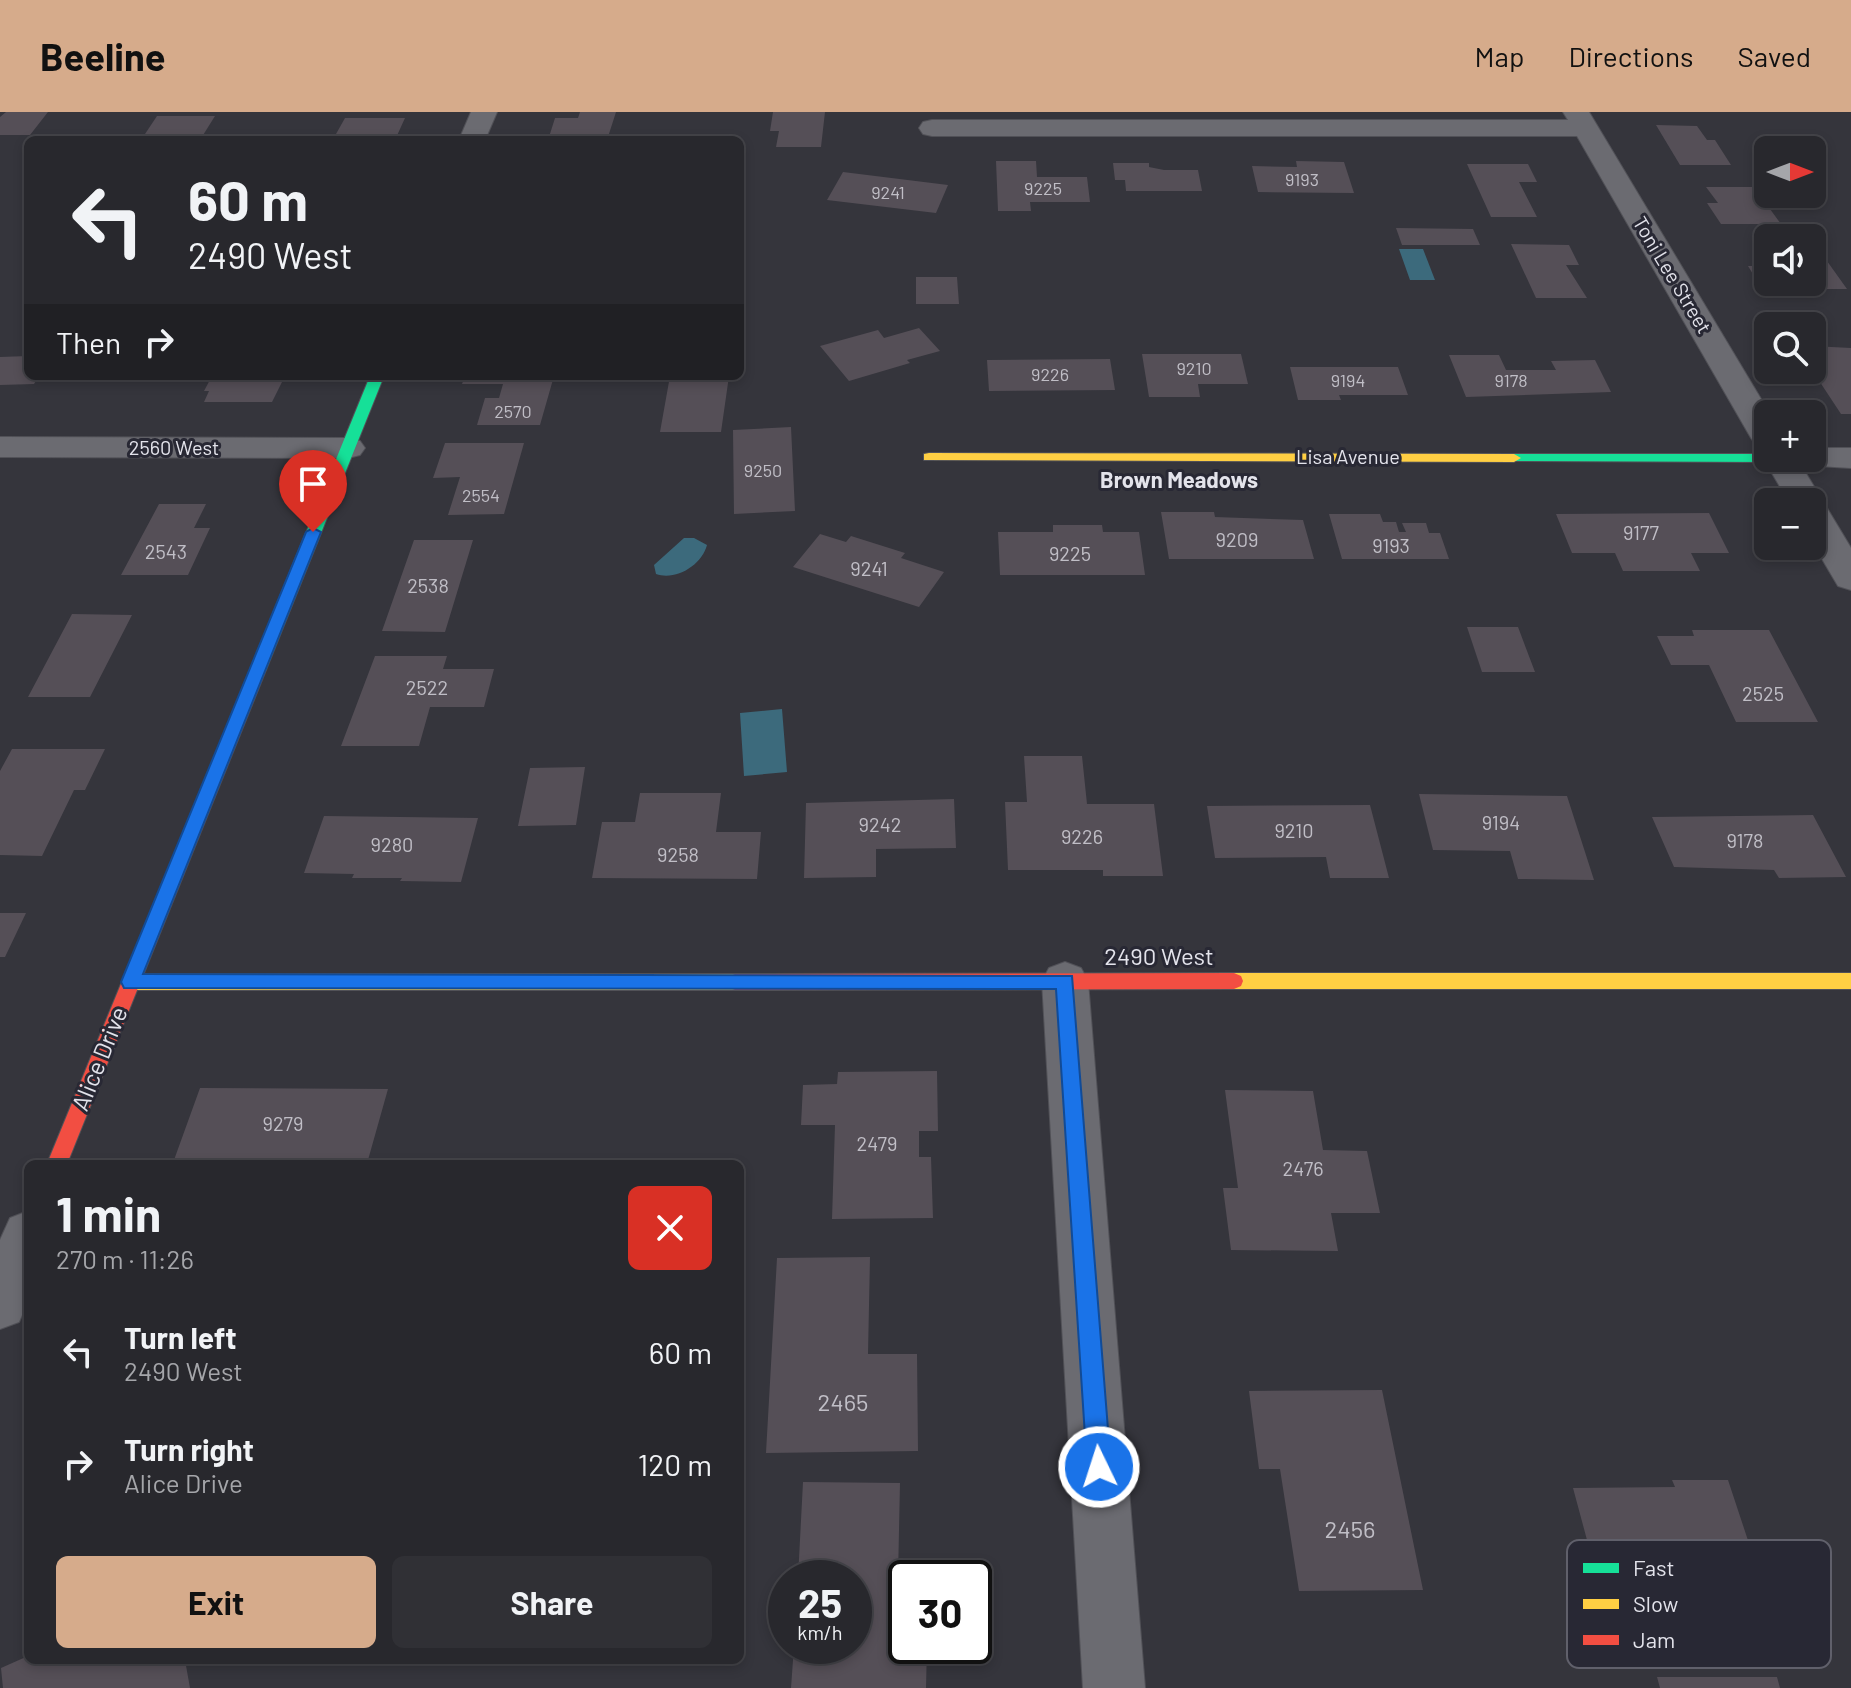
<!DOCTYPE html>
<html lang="en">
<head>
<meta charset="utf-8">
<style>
	:root { --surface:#28282d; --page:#303035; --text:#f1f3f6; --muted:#a5a6aa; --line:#444449; --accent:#d6ab8b }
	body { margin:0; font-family:Barlow,sans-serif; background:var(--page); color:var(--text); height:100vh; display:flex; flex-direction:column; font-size:30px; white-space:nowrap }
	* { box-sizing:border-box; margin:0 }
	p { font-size:26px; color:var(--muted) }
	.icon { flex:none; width:44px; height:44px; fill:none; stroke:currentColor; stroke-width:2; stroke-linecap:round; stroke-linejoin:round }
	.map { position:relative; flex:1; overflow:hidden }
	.details { position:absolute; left:24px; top:1048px; width:720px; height:504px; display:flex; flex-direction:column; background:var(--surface); border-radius:12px; box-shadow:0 4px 12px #0003,0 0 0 2px var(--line) }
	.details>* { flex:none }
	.hud { position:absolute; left:24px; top:24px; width:720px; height:244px; border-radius:12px; box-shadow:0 4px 12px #0003,0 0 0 2px var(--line); background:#28282d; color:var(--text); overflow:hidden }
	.needle { width:52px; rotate:90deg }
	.buttons { position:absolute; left:1754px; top:24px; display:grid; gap:16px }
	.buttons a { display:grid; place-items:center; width:72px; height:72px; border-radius:12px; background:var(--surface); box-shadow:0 4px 12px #0003,0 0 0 2px var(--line); font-size:40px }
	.speed { position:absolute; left:768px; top:1448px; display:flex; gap:16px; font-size:40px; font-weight:700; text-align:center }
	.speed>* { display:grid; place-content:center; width:104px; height:104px; border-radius:50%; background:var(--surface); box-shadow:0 4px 12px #0003,0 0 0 2px var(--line); line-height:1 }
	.speed small { font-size:20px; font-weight:400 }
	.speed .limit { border:4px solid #111; border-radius:12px; background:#fff; color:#111 }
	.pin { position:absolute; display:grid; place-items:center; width:68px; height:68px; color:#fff; margin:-82px -34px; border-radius:50% 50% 50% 0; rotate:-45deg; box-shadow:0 0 8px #0007 }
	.pin .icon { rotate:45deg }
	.me { position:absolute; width:88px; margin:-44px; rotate:356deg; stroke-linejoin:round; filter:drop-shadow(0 0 6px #0008) }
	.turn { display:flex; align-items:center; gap:28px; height:168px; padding:0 32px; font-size:36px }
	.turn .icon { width:104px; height:104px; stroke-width:2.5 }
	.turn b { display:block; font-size:56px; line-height:68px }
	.then { display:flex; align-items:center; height:76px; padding:0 32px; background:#0003; gap:16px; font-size:30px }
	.round { display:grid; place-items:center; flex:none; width:84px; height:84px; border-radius:12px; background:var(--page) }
	.headline { display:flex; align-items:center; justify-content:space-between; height:136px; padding:0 32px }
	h1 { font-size:48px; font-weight:700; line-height:60px }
	.action { display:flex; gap:16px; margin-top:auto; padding:16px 32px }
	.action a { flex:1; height:92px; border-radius:12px; background:var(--accent); color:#111; font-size:32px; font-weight:700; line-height:92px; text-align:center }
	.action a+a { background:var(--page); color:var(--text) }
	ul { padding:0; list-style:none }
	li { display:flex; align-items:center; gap:24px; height:112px; padding:0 32px }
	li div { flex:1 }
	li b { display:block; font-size:30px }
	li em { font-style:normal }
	header { display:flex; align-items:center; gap:48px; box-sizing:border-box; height:112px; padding:0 40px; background:var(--accent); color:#111 }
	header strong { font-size:38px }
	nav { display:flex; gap:44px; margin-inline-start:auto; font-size:28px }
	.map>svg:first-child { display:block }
	.water { fill:#3c6a7c }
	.building { fill:#554f57 }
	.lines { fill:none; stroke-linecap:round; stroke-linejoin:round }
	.street-casing { stroke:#515157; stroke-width:2 }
	.fast-casing { stroke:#515157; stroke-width:2 }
	.slow-casing { stroke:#515157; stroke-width:2 }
	.jam-casing { stroke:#515157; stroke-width:2 }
	.street { fill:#6b6b71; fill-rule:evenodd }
	.fast { fill:#16e098; fill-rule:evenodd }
	.slow { fill:#ffcf43; fill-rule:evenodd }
	.jam { fill:#f24e42; fill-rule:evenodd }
	.route { fill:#1a73e8; stroke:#114b97; stroke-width:2 }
	.labels { text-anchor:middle; stroke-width:6; stroke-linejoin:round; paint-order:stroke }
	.far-number-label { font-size:18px; fill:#c0bec6 }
	.far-street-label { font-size:20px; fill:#e3e3eb; stroke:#282834 }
	.number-label { font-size:20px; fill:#c0bec6 }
	.far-neighbourhood-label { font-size:22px; font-weight:bold; fill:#e3e3eb; stroke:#282834 }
	.street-label { font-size:24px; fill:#e3e3eb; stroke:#282834 }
	.near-number-label { font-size:24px; fill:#c0bec6 }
	.key { fill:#282834; stroke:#60606b; stroke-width:2 }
	.key-label { font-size:22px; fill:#e3e3eb }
</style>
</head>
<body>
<header>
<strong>Beeline</strong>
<nav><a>Map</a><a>Directions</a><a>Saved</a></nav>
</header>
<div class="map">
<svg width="1851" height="1576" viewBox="0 0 1851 1576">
	<rect width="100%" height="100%" fill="#35353c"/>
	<path class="water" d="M1399 137H1423L1435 168H1410Z
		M684 426H694L707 433C702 453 676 469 656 462L654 453Z
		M782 597 787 660 744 664 740 601Z"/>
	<path class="building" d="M6 0H48L30 23H0V5Z
		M580 0H616L608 25H549L555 6H578Z
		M773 0H825L821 35H776L779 19H770Z
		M157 4H215L200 28H141Z
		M345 6H405L395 28H322L326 22H336Z
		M1656 13 1697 14 1707 28H1715L1731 53H1680Z
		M996 49H1036L1037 65H1087L1090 90H1030L1031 99H998Z
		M1296 49 1344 50 1354 81 1258 80 1252 54 1297 55Z
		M1113 51H1149V55L1164 58H1198L1202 79H1126L1125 68H1115Z
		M1467 52H1528L1537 70H1519L1537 105H1491Z
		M843 60 948 73 936 101 827 88Z
		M1706 75H1754L1781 112H1721L1707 91H1718Z
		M1396 116 1473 117 1480 133H1402Z
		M1812 128 1847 177H1762L1748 154H1768V170H1812Z
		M1511 132 1569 133 1579 153H1566L1587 186H1536Z
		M916 165H957L959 192H916Z
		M919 216 940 239 907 248 910 251 849 269 820 234 878 218 884 226Z
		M1812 234 1851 236V302H1841L1812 258Z
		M1142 242H1241L1248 272H1198L1200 285H1149Z
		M1449 243H1499L1506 258H1556L1551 249 1595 248 1611 280 1466 285Z
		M28 244V264H39L34 272 0 273V245Z
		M1110 247 1115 278 989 279 987 248Z
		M1290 255H1398L1408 283H1339L1341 288H1298Z
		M212 264H277L284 266 272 290H204L209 279H204Z
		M465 264H554L540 313H477L485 286H499L503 272H462Z
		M670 264H729L721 320H660Z
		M791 315 795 399 734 402 733 318Z
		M445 331H524L504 402 448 403 460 365 433 366Z
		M159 392H206L194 416H210L188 463H121Z
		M1161 400H1214L1215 405 1303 408 1314 447H1169Z
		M1709 401 1729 441H1691L1700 459H1623L1615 441H1572L1556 402Z
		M1329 402H1380L1383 410H1396L1399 420H1406L1402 411H1426L1429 421H1440L1449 447H1342Z
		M1053 413H1102L1103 420H1139L1145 463H1000L998 420H1053Z
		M820 422 846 430 851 424 905 441 901 446 944 460 919 495 793 455Z
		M414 428H473L445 520 382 519Z
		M72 502 132 503 90 585H28Z
		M1467 515H1518L1535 560H1482Z
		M1692 518H1769L1818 610H1736L1709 553H1671L1657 524H1694Z
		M375 544H447L443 557H494L484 595H430L419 634H341Z
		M12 637H105L85 678H74L42 744 0 743V659Z
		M1024 644H1082L1087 692H1154L1163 764H1103V758H1008L1005 690H1027Z
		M585 655 576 713 518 714 530 656Z
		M640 681H721L716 720H761L757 767 592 766 602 710H635Z
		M1419 682 1567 684 1594 768 1518 767 1510 739 1433 738Z
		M954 687 956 736 876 737V765L804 766 806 691Z
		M1370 693 1389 766H1330L1326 745 1215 746 1207 694Z
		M1813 703 1846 765 1779 766 1774 758 1674 755 1652 705Z
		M324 704 478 706 461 770 400 769 402 766H352L354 762 304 761Z
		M0 801H26L5 845H0Z
		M937 959 938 1019H919V1045H931L933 1106 832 1107 835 1013H801L803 973 837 972 838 960Z
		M200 976 388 977 368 1048H174Z
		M1225 978 1313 979 1323 1038 1367 1039 1380 1101H1331L1338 1139 1231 1138 1223 1076H1238Z
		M870 1145 868 1242H917L918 1339 766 1341 777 1146Z
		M1382 1278 1423 1478 1299 1479 1280 1357H1259L1249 1279Z
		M1672 1368H1728L1777 1516 1611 1517 1573 1376 1675 1375Z
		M803 1370 900 1371 897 1513H906V1534H927L926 1576H791L794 1534H854V1466H798Z
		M28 1544V1548H185L190 1576H3L1 1556Z
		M1657 1565H1777L1780 1576H1660Z"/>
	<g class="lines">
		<defs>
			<path id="street" d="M471 0H497L485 28H459Z
				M1563 0H1589L1770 302 1768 336 1756 333 1751 326 1577 24H932L923 22 919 16 923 10 932 8H1568Z
				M0 325 348 326 360 329 365 336 360 343 348 346 0 345Z
				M1812 336H1851V356L1801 353 1851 436V478L1838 474 1812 430V390H1789L1763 346 1768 339V346H1812Z
				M1065 850 1081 856 1088 869 1145 1576H1083L1042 869 1049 856Z
				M28 1099V1189L19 1210 0 1217V1128L10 1106Z"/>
			<path id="fast" d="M370 264H384L266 558 258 563 252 562 250 558Z
				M1514 342H1768V346H1775L1768 350 1509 349 1507 346Z"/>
			<path id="slow" d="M929 341 1514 342 1521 346 1514 350 924 348V342Z
				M1234 861H1851V877H1234L1227 874 1225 869 1227 864Z
				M131 862H735L742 865 744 870 742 875 735 878H131L124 875 122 870 124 865Z"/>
			<path id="jam" d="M258 553 266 558 67 1052H47L250 558Z
				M1234 861 1241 864 1243 869 1241 874 1234 877 735 878 728 875 726 870 728 865 735 862Z"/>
		</defs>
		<use href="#street" class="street-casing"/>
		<use href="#fast" class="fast-casing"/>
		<use href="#slow" class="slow-casing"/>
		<use href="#jam" class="jam-casing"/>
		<use href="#street" class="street"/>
		<use href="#fast" class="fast"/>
		<use href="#slow" class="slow"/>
		<use href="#jam" class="jam"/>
	</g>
	<path class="route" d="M313 416 321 420 143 862 1072 864 1111 1355 1107 1363 1099 1367 1091 1363 1087 1355 1056 877 124 876 121 870 306 420Z"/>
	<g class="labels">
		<g class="far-number-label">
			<text x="1302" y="74">9193</text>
			<text x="1043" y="83">9225</text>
			<text x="888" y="87">9241</text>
			<text x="1194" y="263">9210</text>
			<text x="1050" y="269">9226</text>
			<text x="1348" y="275">9194</text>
			<text x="1511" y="275">9178</text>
			<text x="513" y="306">2570</text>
			<text x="763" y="365">9250</text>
			<text x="481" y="390">2554</text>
		</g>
		<g class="far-street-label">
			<text transform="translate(1672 163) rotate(59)" y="7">Toni Lee Street</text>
			<text x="174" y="343">2560 West</text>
			<text x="1348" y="352">Lisa Avenue</text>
		</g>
		<g class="number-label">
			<text x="1641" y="428">9177</text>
			<text x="1237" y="435">9209</text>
			<text x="1391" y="441">9193</text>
			<text x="166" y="447">2543</text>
			<text x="1070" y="449">9225</text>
			<text x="869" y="464">9241</text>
			<text x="428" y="481">2538</text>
			<text x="427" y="583">2522</text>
			<text x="1763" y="589">2525</text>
			<text x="1501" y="718">9194</text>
			<text x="880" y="720">9242</text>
			<text x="1294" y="726">9210</text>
			<text x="1082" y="732">9226</text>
			<text x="1745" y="736">9178</text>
			<text x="392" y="740">9280</text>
			<text x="678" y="750">9258</text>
			<text x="283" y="1019">9279</text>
			<text x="877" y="1039">2479</text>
			<text x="1303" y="1064">2476</text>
		</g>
		<g class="far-neighbourhood-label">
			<text x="1179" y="376">Brown Meadows</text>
		</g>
		<g class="street-label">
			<text x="1159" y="853">2490 West</text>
			<text transform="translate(100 947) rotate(-68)" y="8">Alice Drive</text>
		</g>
		<g class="near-number-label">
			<text x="843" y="1299">2465</text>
			<text x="1350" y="1426">2456</text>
		</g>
	</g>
	<rect x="1567" y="1428" width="264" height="128" rx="12" class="key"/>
	<rect x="1583" y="1451" width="36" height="10" fill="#16e098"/>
	<rect x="1583" y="1487" width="36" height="10" fill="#ffcf43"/>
	<rect x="1583" y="1523" width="36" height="10" fill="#f24e42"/>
	<g class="key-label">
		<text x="1633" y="1464">Fast</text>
		<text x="1633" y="1500">Slow</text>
		<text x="1633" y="1536">Jam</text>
	</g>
</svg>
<div class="buttons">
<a><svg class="needle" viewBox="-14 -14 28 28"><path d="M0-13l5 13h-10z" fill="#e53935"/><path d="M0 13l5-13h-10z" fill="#a5a6aa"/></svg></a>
<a><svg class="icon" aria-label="sound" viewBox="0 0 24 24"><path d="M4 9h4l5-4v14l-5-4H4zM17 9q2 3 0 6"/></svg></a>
<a><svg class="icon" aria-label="search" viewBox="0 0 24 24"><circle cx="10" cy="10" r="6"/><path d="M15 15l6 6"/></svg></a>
<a>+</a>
<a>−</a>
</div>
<div class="speed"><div>25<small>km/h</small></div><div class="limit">30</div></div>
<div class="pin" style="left:313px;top:420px;background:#d93025"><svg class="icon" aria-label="arrive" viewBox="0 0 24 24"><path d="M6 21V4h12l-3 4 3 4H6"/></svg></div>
<svg class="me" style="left:1099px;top:1355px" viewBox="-20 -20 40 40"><circle r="17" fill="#1a73e8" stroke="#fff" stroke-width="3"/><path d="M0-11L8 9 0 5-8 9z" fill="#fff"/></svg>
<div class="hud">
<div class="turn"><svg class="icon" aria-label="left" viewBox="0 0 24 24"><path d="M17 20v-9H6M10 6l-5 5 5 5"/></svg><div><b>60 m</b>2490 West</div></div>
<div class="then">Then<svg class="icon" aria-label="right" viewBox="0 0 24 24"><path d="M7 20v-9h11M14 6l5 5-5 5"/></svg></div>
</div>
<section class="details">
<div class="headline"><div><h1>1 min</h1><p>270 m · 11:26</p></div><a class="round" style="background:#d93025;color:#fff"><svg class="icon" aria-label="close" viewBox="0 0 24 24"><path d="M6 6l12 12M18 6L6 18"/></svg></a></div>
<ul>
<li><svg class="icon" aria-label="left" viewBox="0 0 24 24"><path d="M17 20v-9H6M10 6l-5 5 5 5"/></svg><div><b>Turn left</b><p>2490 West</p></div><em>60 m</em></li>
<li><svg class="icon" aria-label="right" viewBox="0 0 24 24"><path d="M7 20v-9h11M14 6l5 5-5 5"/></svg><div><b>Turn right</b><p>Alice Drive</p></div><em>120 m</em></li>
</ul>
<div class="action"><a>Exit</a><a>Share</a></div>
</section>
</div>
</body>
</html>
